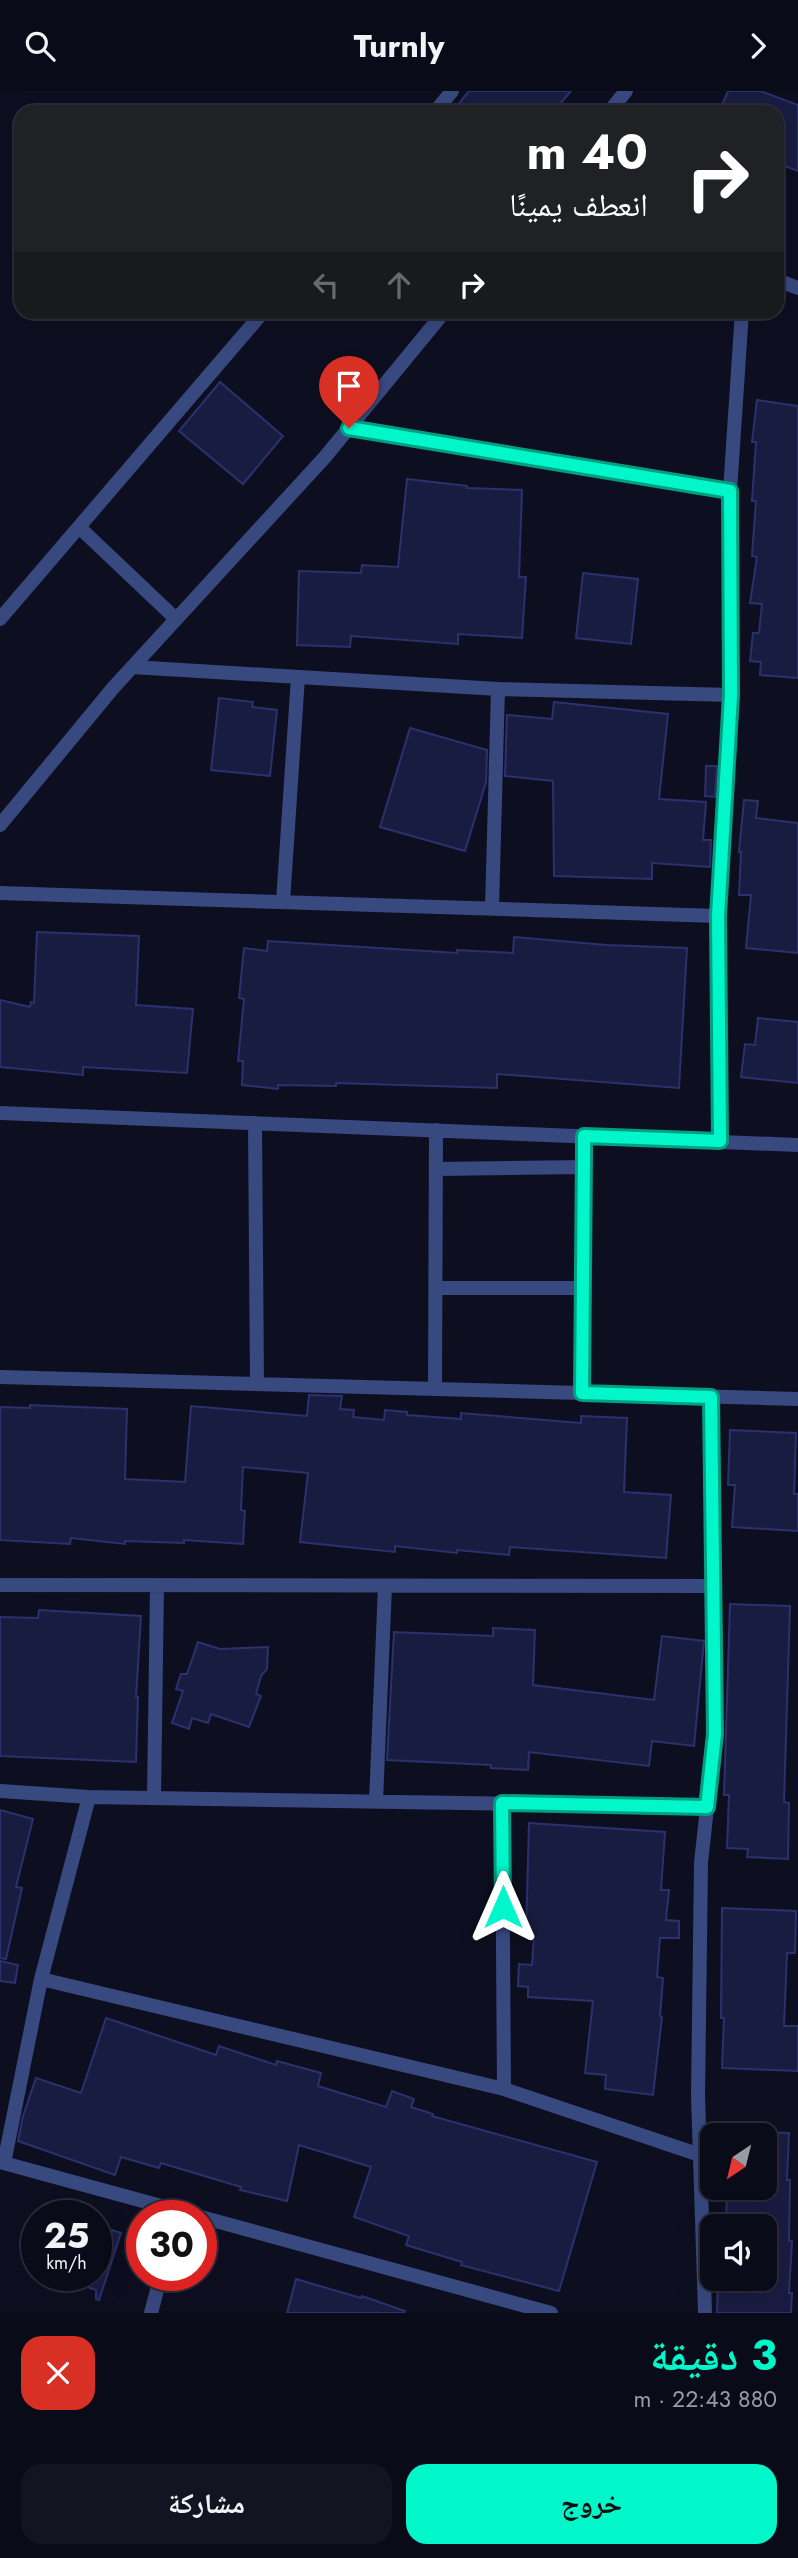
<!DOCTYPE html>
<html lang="ar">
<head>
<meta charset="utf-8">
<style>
	:root { --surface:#0a0b19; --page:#131422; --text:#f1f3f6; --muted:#999ba2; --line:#2a2b38; --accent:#01f6ca }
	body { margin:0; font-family:Jost,"Noto Naskh Arabic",sans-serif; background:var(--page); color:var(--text); direction:rtl; height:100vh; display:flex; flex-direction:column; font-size:26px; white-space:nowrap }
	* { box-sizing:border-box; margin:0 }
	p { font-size:23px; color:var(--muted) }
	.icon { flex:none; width:38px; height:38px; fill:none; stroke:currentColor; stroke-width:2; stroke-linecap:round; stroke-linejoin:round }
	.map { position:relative; height:2222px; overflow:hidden; direction:ltr }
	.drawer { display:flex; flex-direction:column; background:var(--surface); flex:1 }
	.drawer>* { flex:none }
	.top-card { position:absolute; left:14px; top:14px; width:770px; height:214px; border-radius:21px; box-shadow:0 7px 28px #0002,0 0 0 2px var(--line); direction:rtl; background:#202124; color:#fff; overflow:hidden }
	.needle { width:46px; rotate:215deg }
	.fabs { position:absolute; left:700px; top:2032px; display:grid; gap:14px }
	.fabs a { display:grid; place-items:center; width:77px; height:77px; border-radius:14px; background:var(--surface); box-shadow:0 7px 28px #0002,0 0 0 2px var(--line); font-size:35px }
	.speed { position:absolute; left:21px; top:2109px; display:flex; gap:14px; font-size:35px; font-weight:700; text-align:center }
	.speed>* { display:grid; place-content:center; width:91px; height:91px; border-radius:50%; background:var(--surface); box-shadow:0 7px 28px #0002,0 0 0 2px var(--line); line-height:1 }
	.speed small { font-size:18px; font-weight:400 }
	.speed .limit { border:10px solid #d22; background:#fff; color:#111 }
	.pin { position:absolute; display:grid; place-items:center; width:60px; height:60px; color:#fff; margin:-72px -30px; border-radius:50% 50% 50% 0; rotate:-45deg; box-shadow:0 0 7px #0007 }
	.pin .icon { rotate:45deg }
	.me { position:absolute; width:77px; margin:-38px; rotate:0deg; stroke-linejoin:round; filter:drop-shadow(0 0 5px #0008) }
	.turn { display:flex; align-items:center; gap:24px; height:147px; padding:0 21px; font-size:32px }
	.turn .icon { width:91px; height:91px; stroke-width:2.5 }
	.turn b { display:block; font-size:49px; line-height:60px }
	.lanes { display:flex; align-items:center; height:66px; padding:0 21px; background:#0003; justify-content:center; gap:35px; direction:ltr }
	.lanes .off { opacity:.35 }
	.round { display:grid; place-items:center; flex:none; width:74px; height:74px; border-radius:21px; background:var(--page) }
	.head { display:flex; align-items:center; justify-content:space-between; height:119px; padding:0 21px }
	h1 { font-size:42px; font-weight:700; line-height:52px; color:var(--accent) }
	.action { display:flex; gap:14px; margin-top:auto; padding:14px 21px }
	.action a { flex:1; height:80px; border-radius:21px; background:var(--accent); color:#111; font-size:28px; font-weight:700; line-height:80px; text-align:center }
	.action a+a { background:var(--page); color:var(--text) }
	header { display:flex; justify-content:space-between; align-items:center; height:91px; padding:0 21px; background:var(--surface); font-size:32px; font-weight:700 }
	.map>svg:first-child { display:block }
	.building { fill:#191c41; stroke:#2b316d; stroke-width:2 }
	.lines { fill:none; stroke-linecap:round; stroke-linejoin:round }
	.street { stroke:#38497f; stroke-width:14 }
	.route-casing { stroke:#01a083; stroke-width:18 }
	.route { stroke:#01f6ca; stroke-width:12 }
</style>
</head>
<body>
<header><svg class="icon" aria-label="forward" viewBox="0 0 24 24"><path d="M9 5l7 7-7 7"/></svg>Turnly<svg class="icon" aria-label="search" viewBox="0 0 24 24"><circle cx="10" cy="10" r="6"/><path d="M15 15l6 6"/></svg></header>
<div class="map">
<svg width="798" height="2222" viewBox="0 0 798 2222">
	<rect width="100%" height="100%" fill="#0d0f21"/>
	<path class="building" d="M469 0H571L553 21H452Z
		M728 0H760L798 14V80L777 72V21H719Z
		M220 291 283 345 243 393 179 340Z
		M757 309 798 315V587L760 584 761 571 750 570 753 542H759L762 513 750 512 757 466 752 465 756 410H752L756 351H752Z
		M407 388 467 395V397L522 399 519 486H526L522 547 458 543V553L351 545 350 556 297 554 299 480 361 482 362 474 398 476Z
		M583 482 638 488 631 553 576 547Z
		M219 607 253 611 252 616 277 619 270 685 211 679Z
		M554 611 668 623 659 708 706 711 703 749H711L710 776 652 772V788L554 785 553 690 505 685 507 624 552 628Z
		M410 637 487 659 486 691 465 760 380 736Z
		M706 675H717L715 706 705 705Z
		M744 709 758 710 756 727 798 732V862L746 857 751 804H739L741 761H739Z
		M37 841 139 845 136 914 193 918 187 982 83 976V984L0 976V909L30 916 31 911 34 912Z
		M514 846 607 854 687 857 679 997 497 983V997L336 992V995L278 994V998L242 994 243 970H238L244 908 239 907 244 857 267 860 268 850 457 862V859L513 862Z
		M758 927 798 931V992L741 986 745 953 755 954Z
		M309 1304 342 1305 340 1318 354 1319 353 1326 384 1329 385 1319 407 1321V1324L461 1328V1322L581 1332V1325L627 1327 624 1401 671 1404 666 1467 510 1456 509 1464 457 1459V1462L395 1455V1461L300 1451 308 1382 243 1376 241 1419 245 1420 243 1453 184 1449V1452L125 1450V1453L71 1447 70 1453 0 1449V1316L30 1317V1314L127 1318 125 1388 185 1391 191 1315 307 1325Z
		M730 1339 796 1342 794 1403H798V1440L732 1436 735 1394H728Z
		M730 1513 790 1515 784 1711 789 1712 788 1768 747 1766 748 1758 727 1757 729 1704H724Z
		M39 1519 141 1525 136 1606H138L136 1671 0 1665V1526L38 1527Z
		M493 1537 535 1539 533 1594 654 1609 662 1545 704 1550 694 1655 652 1650 649 1675 529 1661 528 1679 491 1677V1674L387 1669 394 1541 493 1545Z
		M198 1551 220 1558 268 1556 267 1578 261 1585 256 1603 261 1605 249 1636 211 1623 208 1632 192 1627 189 1638 172 1632 183 1600 176 1598 181 1583H187Z
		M0 1719 33 1728 16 1796 22 1797 6 1868 0 1867Z
		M529 1732 665 1741 661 1799H669L666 1829 679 1830V1847H660L657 1886 663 1887 660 1925 662 1926 653 2004 605 1998 606 1984 585 1982 593 1910 528 1906V1896L518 1895 519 1873 532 1874 534 1844H526Z
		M722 1817 796 1820 795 1862H787L784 1935H798V1980L722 1977 724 1927H721Z
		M0 1870 18 1874 15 1892 0 1890Z
		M106 1927 216 1964 219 1955 276 1974 277 1970 321 1982 318 1995 386 2016 392 2000 414 2008 411 2016 433 2023 432 2025 597 2071 559 2200 461 2174 462 2171 406 2154 409 2145 354 2126 371 2076 299 2054 287 2110 240 2099 241 2096 161 2072 159 2077 121 2066 115 2084 18 2050 23 2025 36 1987 81 2002Z
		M765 2041 789 2042 787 2089H790L789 2150H792L789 2202H792L791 2222H717L718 2188H765V2135H726L727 2096H765Z
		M96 2134 121 2142 99 2209 96 2208V2199L59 2186V2184H96Z
		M296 2188 361 2207 362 2205 405 2220 404 2222H287Z"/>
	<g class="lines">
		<path class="street" d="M435 21 452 0
			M609 21 626 0
			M777 189 798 197
			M349 337 730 400
			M79 436 176 528
			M0 528 264 220
			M132 576 498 598 731 604
			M0 734 113 597 325 366 445 220
			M0 802 718 825
			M283 811 298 586
			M492 817 498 598
			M0 1022 798 1054
			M255 1032 257 1293
			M720 1050 718 825 731 604 730 400 742 220
			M436 1078 584 1076
			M436 1197H583
			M0 1286 798 1308
			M435 1298 436 1039
			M582 1302 584 1045
			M0 1494 713 1495
			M0 1700 89 1706 707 1716
			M154 1707 157 1495
			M376 1710 385 1495
			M502 1712 504 1998
			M41 1888 504 1998 700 2064
			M0 2071 194 2124
			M4 2072 41 1888 89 1706
			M201 2126 551 2222
			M151 2222 161 2184
			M705 2222 698 2005 701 1772 715 1643 711 1305"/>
	</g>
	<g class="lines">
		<defs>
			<path id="route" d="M349 337 730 400 731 604 718 825 720 1050 584 1045V1060L582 1302 711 1306 715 1643 707 1716 502 1712 503 1816"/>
		</defs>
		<use href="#route" class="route-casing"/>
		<use href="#route" class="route"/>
	</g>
</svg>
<div class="fabs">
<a><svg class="needle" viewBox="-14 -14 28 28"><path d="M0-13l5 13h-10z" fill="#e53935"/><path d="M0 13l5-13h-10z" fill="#999ba2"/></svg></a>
<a><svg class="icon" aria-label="sound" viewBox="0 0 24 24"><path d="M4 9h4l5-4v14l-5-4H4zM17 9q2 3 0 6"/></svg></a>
</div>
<div class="speed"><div>25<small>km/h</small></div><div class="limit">30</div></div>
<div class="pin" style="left:349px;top:337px;background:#d93025"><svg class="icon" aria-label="arrive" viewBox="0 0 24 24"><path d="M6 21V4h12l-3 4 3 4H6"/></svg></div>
<svg class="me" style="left:503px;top:1816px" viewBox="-20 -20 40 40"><path d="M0-17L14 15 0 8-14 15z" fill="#01f6ca" stroke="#fff" stroke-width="4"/></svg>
<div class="top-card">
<div class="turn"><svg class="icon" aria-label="right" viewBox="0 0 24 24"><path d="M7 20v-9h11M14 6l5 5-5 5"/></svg><div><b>40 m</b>انعطف يمينًا</div></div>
<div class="lanes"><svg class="icon off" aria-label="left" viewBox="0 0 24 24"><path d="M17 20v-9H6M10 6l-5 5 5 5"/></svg><svg class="icon off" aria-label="ahead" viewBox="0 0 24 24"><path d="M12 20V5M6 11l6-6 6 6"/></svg><svg class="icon" aria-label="right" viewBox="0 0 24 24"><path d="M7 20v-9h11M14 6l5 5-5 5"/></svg></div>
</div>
</div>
<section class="drawer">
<div class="head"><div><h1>3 دقيقة</h1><p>880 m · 22:43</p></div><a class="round" style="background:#d93025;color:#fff"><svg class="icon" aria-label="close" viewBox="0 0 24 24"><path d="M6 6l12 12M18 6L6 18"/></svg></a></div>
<div class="action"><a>خروج</a><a>مشاركة</a></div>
</section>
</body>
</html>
